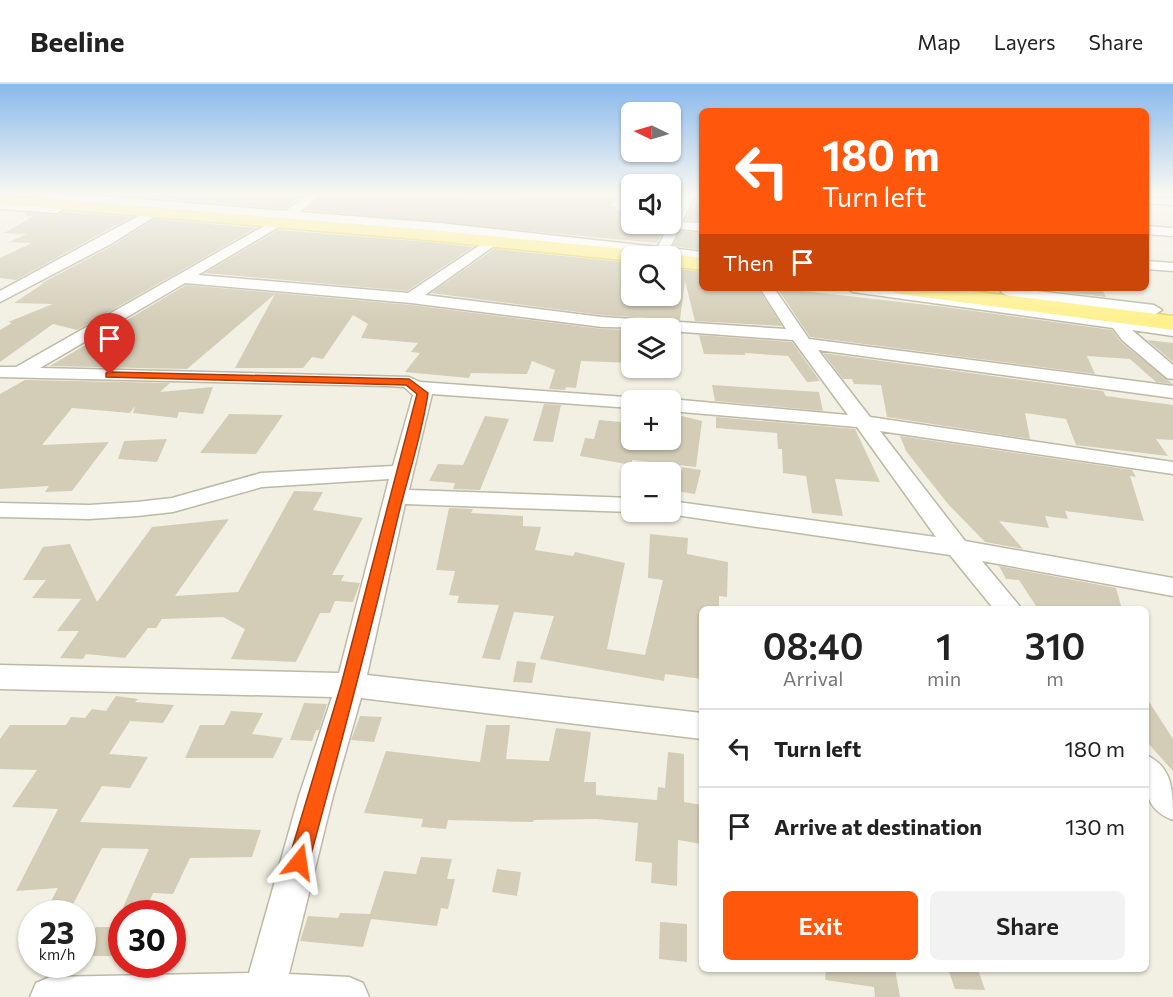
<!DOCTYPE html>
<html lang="en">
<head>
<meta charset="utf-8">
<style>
	:root { --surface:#fff; --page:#f2f2f2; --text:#222; --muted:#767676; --line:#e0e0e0; --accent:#ff580c }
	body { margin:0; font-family:Commissioner,sans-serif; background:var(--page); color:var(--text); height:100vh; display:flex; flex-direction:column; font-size:22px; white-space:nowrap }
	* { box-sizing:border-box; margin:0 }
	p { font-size:20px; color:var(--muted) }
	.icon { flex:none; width:33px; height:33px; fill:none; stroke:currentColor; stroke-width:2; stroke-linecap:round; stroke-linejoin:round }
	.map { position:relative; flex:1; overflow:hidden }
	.panel { position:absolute; left:699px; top:522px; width:450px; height:366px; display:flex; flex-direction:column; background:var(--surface); border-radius:9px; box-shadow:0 2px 4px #0004 }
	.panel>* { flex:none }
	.banner { position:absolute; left:699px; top:24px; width:450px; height:183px; border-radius:9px; box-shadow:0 2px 4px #0004; background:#ff580c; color:#fff; overflow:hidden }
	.needle { width:39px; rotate:275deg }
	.controls { position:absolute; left:621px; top:18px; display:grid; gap:12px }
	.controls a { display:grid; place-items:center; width:60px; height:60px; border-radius:9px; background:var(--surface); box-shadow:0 2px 4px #0004; font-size:30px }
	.speed { position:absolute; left:18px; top:816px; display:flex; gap:12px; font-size:30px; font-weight:700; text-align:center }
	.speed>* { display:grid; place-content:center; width:78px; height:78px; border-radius:50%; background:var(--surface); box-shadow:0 2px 4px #0004; line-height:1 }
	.speed small { font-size:15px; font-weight:400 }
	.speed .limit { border:9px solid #d22; background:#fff; color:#111 }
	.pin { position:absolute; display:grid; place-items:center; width:51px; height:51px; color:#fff; margin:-62px -26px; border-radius:50% 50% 50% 0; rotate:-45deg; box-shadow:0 0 6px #0007 }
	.pin .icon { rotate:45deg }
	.me { position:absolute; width:66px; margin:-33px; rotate:15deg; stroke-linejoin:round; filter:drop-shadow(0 0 4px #0008) }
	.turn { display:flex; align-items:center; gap:21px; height:126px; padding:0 24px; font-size:27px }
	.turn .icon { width:78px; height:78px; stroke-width:2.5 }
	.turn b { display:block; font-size:42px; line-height:51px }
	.then { display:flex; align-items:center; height:57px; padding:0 24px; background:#0003; gap:12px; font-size:22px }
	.eta { display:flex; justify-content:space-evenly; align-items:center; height:102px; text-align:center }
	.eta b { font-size:36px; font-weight:600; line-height:42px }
	.primary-button { display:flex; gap:12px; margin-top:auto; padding:12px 24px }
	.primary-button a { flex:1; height:69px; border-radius:9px; background:var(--accent); color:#fff; font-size:24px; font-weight:600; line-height:69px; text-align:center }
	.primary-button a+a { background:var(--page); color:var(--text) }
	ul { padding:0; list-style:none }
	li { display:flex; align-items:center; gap:18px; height:78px; padding:0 24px; border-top:2px solid var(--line) }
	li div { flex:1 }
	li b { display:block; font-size:22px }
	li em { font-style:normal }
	header { display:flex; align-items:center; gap:36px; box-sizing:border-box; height:84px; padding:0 30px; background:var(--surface); border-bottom:2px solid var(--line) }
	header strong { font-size:28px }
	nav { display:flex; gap:33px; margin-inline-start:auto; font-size:21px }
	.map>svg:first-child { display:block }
	.building { fill:#d3cdb7 }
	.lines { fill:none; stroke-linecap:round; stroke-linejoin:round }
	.minor-casing { stroke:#bdb9a5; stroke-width:3 }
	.primary-casing { stroke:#e7d45b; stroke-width:3 }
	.minor { fill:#fff; fill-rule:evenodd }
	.primary { fill:#fff18e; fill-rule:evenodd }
	.route { fill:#ff580c; stroke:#a63908; stroke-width:1.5 }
</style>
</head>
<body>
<header>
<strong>Beeline</strong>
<nav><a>Map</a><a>Layers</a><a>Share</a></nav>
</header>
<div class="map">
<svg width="1173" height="913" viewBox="0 0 1173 913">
	<rect width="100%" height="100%" fill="#f2f0e2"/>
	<path class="building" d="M120 111H302L285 125Z
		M347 111H426L424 113 480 115H518L520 111 616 114 611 122H617L615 126 627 127 624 140H667L657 159 305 126 321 112 343 114Z
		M697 111H702V137L686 136Z
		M63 128 131 133 16 196 0 194V174L32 159 9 158 27 150 4 149 34 132H26V129L57 131Z
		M154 135 256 144 77 246 53 240 0 278V246L12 239 8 238 53 220 14 219 44 199H42L112 162Z
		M278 146 428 158 473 163 407 207 205 189Z
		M680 147 702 149V166L673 162Z
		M494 165 632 179V212H670V184L702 188V204H758L782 242 695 237 685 197 680 236 602 231 431 209Z
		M186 201 411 221 602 245 632 246V279L581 277 576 304 566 303 565 306 549 305 555 286 532 277 527 290 471 289 469 294 405 288 420 269 411 268 418 259 361 254 368 240 353 231 323 275 312 273 303 284H235L275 210 187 285 50 282Z
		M777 204 945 223 1112 246 1121 258 1173 300 1156 298 1130 275 1087 272 1095 290 810 253Z
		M1031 204 1103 207 1106 213Z
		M699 251 792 258 820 297 807 298 788 272 745 269V271L704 270Z
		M1147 256 1173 259V278Z
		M823 269 1103 307 1106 312 1173 321V356L1156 355 1168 372 1076 361 1066 335 1025 329 1030 355 887 333 881 301 854 300 852 295H843Z
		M25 296 170 299 160 308 213 303 203 330 179 328 177 334 133 329 135 322 130 329 72 324 42 361 109 358 72 407 45 408 49 402 0 405V310Z
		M712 301 819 308 823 327 715 317Z
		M544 320 561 321 553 358 533 357Z
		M670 329 702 337 696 383 632 376V381L580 372 585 354 594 355 599 336 632 339V357L670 361Z
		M229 330 283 331 256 370 200 369Z
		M485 332 509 335 480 406 453 405 455 399 429 397 438 380 463 381Z
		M716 333 855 345 880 398 835 395 843 432 812 429 806 392 783 389 782 365H778L777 349 716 344Z
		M900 352 1132 386 1136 393 1130 392 1144 437 1065 427 1068 435 1045 432 1049 444 999 437 1023 465 985 458 948 420 906 367Z
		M167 355 157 378 118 375 124 357Z
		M682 383 701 386 695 410 676 407Z
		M294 407 323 408 313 426 363 434 332 491H344L341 497 360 499 353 518 335 517 330 529H320L296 578 231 575 245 545 223 533 162 535 156 544H148L125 574 86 570 83 575 60 574 79 547H57L81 515 32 514 46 496H23L43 463 70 460 97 518 152 443 229 435 175 512 238 508Z
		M449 424 473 425 471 429 523 432V442L541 443 535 466 573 472 575 468 625 479 607 565 645 571 663 496 648 494 650 450 688 454 687 470 728 478 727 513 719 512V525H702V595L665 590 664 597 540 575 554 532 514 528 500 576 482 574 499 521 457 519 459 512 449 511 455 487 436 486Z
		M999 482 1116 504 1122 525 1036 522 1019 496 1006 495Z
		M517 577 536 579 532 599 513 598Z
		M116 612 138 615 135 618 174 621 163 639 130 637 109 670 148 673 130 704 102 702 80 738 261 746 252 773 190 774 173 810 153 809 144 830H120L149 765 102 764 68 830H44L58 804 16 807 58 725 12 723 37 686 0 685V655L10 641H66L71 633 85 634 92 625 106 627Z
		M1146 613 1173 655V687L1146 657Z
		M304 619 327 620 319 646H316L312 657 290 656Z
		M231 627 263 629 252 650 283 654 273 674H185L200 641H224Z
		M360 632 382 633 374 658 351 656Z
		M486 641H510L506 675 549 677 556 644 591 648 584 698H596V711L657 716 658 703 665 704 668 668 684 670V718L702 721V760L678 756 677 802 651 799 652 779 635 777 638 739 596 735 534 736 533 738 448 736 446 745 421 743 423 735 364 729 386 667 480 678Z
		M421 773 452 775 447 795H455L448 825 441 824 437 842 371 835 363 863 300 857 308 832 338 834 340 829 370 830 384 787 416 790Z
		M497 785 521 788 517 812 492 808Z
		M660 838 687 840V878L659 875Z
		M96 843H122V872H82Z
		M826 885H895L900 913H875L874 903 825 896Z
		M948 885H978L985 906 955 905Z"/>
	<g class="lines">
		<defs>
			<path id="minor" d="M34 111H87L286 127 306 111H319L300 128 439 139 658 163 683 111H695L682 138 702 139V147L679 145 670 164 702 168V176L439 147 292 135 198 191 408 209 492 153 497 154V160L425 211 602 233 786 245 760 204H774L809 255 1173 302V314L818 266 870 333 1173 378V390L880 347 965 457 1173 494V512L982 477 1022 525H994L950 471 662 429 670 428V417L936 453 857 343 670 327V316H665L670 315 848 331 793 256 670 247V244L602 243 411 219 185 199 40 284 409 293 420 298 639 314 640 316H632V324L432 310 409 406 632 414V428H635H632L405 420 367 591 702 629V655L361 614 333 712 289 890 349 893 363 899 369 913H30L36 899 50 893 249 889 299 712 332 613 0 605V581L339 589 389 395 262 403 173 428 137 432 89 435 0 433V419L89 421 137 418 172 414 261 389 393 382 413 311 404 303 387 302 0 293V283H16L278 134 39 114Z
				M1146 113 1173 115V121L1146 119Z
				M0 117 57 121 63 125 57 129 0 125Z
				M153 124 157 125V131L111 160 0 218V207Z
				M1146 142 1173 144V152L1146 150Z
				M1146 177 1173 179V187L1146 185Z
				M846 204H886L1107 233 1114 229 1124 236 1173 242V252L1132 246 1173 281V295L1167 294 1122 256 1113 244 853 208Z
				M1012 204 1154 221 1162 226 1154 231 1008 212 1001 208 1003 205Z
				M1146 671C1173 683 1173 707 1173 736 1141 724 1146 700 1146 671Z"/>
			<path id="primary" d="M0 111 428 146 637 166 646 172H632V177L428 156 0 120Z
				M670 170 702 174V186L670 182V172H663Z
				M890 204H948L1173 232V246L900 210 893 208Z"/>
		</defs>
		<use href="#minor" class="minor-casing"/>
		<use href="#primary" class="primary-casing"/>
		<use href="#minor" class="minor"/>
		<use href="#primary" class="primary"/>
	</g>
	<linearGradient id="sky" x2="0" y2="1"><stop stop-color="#89b9ec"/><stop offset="0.46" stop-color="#f9f8f2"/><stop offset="1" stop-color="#f9f8f2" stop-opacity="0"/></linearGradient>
	<rect width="1173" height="239" fill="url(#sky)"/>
	<path class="route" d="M110 288 409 295 428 309C422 352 407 394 397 437 370 551 340 664 309 778L306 785 299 788 291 785 288 778 341 601 417 310 406 301 106 293V289Z"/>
</svg>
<div class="controls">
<a><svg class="needle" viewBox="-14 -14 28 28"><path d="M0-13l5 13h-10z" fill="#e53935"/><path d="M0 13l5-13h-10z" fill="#767676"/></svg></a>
<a><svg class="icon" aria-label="sound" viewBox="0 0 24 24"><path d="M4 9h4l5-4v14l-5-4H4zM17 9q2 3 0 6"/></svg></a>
<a><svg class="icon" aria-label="search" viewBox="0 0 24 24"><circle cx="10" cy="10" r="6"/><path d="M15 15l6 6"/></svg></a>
<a><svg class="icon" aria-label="layers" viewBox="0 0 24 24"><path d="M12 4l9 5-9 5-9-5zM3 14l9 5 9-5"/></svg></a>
<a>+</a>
<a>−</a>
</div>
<div class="speed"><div>23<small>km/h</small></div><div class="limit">30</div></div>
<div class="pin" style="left:110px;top:291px;background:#d93025"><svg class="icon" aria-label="arrive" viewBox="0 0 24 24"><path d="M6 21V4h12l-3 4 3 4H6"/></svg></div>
<svg class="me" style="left:299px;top:778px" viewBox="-20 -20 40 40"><path d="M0-17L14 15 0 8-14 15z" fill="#ff580c" stroke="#fff" stroke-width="4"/></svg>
<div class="banner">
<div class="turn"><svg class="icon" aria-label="left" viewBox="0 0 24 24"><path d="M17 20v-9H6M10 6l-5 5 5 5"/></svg><div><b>180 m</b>Turn left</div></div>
<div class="then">Then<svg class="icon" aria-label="arrive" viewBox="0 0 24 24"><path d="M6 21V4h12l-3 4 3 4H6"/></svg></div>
</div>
<section class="panel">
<div class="eta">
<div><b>08:40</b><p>Arrival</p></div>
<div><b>1</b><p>min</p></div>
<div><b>310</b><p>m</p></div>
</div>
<ul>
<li><svg class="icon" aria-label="left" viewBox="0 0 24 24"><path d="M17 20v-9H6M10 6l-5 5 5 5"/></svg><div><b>Turn left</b></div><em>180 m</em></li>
<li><svg class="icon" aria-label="arrive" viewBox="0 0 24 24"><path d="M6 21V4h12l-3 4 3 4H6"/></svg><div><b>Arrive at destination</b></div><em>130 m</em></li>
</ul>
<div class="primary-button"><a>Exit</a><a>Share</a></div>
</section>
</div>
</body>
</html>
